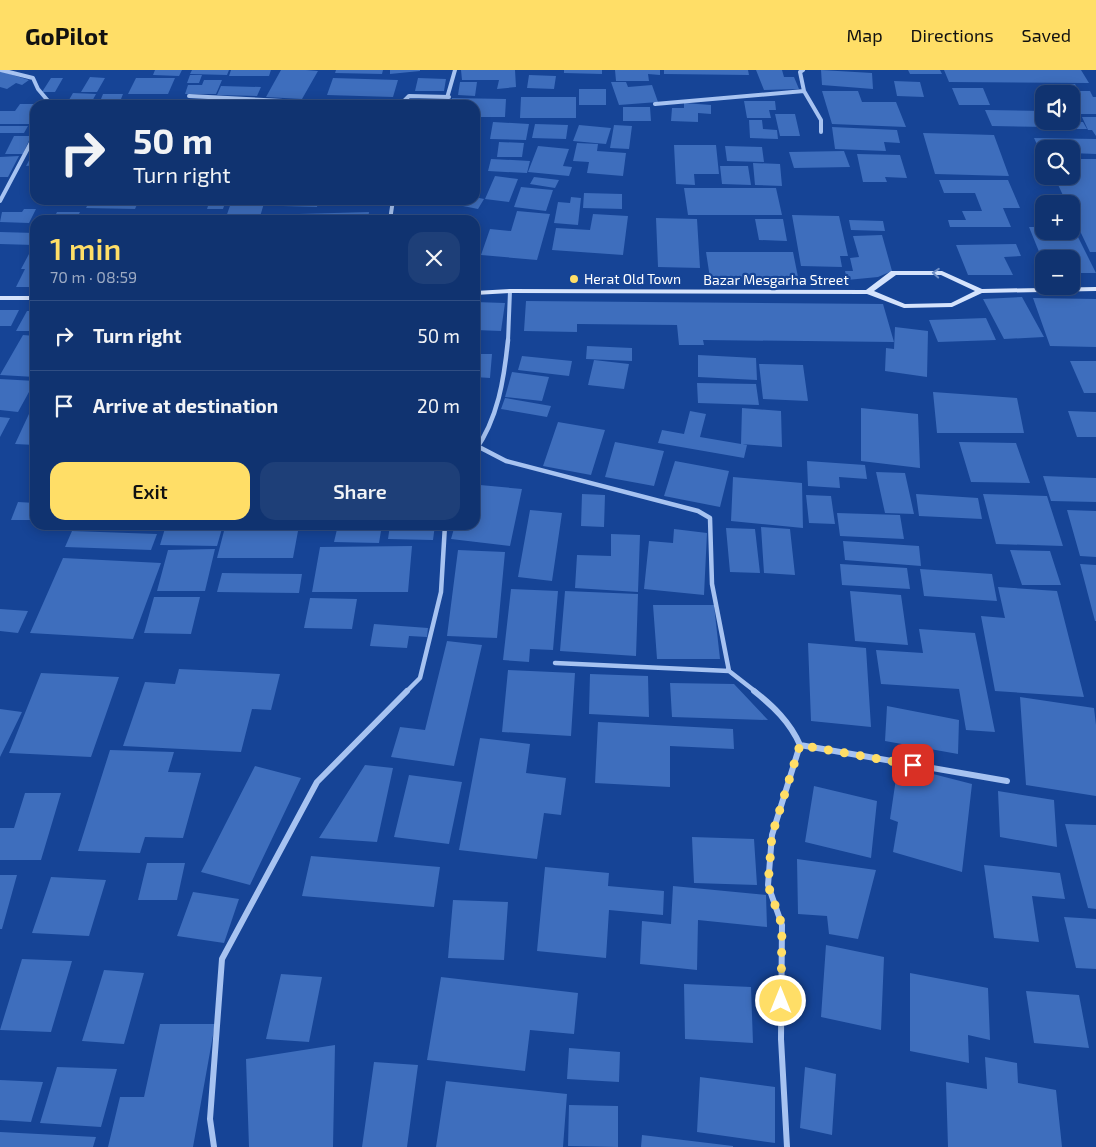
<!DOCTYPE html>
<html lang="en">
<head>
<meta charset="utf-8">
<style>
	:root { --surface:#103370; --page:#1e3f78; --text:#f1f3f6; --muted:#9caac3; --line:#304e83; --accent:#ffde67 }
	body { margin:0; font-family:"Exo 2",sans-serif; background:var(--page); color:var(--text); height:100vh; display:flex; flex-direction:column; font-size:19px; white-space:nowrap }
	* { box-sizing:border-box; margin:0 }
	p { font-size:16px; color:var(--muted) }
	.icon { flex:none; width:28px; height:28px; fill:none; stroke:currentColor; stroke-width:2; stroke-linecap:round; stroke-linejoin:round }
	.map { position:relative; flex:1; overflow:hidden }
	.panel { position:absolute; left:30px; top:145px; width:450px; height:315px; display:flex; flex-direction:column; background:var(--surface); border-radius:15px; box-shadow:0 2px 12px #0003,0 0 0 1px var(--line) }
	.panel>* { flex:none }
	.guide { position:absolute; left:30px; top:30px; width:450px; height:105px; border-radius:15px; box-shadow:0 2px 12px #0003,0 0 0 1px var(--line); background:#103370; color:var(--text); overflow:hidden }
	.controls { position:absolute; left:1035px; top:15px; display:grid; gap:10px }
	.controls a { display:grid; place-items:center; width:45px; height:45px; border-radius:10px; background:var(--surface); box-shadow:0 2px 12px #0003,0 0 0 1px var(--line); font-size:25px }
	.pin { position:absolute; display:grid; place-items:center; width:42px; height:42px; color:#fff; margin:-21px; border-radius:10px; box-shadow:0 2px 8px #0006 }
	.me { position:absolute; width:55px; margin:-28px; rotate:0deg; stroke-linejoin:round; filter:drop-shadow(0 0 4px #0008) }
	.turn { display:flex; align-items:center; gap:18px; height:105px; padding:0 20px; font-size:22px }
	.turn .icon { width:65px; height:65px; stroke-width:2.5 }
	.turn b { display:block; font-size:35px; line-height:42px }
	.round { display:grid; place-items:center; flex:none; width:52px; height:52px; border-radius:15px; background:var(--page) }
	.headline { display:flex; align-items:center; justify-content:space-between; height:85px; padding:0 20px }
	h1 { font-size:30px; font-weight:600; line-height:38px; color:var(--accent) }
	.cta { display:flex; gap:10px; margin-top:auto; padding:10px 20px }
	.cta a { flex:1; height:58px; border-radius:15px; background:var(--accent); color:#111; font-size:20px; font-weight:600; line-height:58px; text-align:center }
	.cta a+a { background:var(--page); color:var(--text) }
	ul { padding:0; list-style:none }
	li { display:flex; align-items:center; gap:15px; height:70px; padding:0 20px; border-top:1px solid var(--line) }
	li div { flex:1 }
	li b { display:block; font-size:19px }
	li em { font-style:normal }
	header { display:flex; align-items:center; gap:30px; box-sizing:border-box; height:70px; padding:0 25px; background:var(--accent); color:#111 }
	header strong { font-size:24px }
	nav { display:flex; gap:28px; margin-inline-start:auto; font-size:18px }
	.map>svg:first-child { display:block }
	.building { fill:#3e6ebd }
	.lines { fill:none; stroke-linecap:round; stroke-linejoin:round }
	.street-far2 { stroke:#a7c3f1; stroke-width:4 }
	.street-far1 { stroke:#a7c3f1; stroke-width:4.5 }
	.street { stroke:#a7c3f1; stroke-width:6 }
	.secondary { fill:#d5e3fc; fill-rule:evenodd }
	.oneway { stroke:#6c8cc4 }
	.route { stroke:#ffde67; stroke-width:9; stroke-dasharray:0 16.2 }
	.poi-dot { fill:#ffde67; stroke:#164496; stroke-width:2 }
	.labels { text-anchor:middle; stroke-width:4.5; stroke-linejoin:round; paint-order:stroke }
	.far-poi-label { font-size:14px; fill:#fff; stroke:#164496; text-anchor:start }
	.far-street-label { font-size:14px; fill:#fff; stroke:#164496 }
</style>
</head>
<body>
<header>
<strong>GoPilot</strong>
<nav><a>Map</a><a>Directions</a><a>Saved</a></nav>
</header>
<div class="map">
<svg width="1096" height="1077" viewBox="0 0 1096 1077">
	<rect width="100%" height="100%" fill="#164496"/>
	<path class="building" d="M155 0H182L179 6 153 5Z
		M192 0H229L227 5 190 4Z
		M231 0H271L269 6H229Z
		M281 0H306L318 1 302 29 266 27Z
		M336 0H383L382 4 335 3Z
		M390 0H420V1L390 4Z
		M461 0H515L516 17 497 19 499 10H462Z
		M564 0H602V4L564 3Z
		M615 0H660V5L648 4 649 11H616Z
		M664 0H748L749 5 664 4Z
		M756 0H782L784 7H794L799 19 764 20Z
		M821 0 872 3 873 19 822 15Z
		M908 0H940L942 4H910Z
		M944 0H1081L1089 13 949 12Z
		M0 1 29 10 22 15 16 13 7 19 0 17Z
		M190 5H202L199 13H187Z
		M529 5 556 6 554 19 527 18Z
		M90 7 105 8 97 22H81Z
		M51 8H63L55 22H42Z
		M136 8H175L168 24H128Z
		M333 8 398 10 393 27 327 25Z
		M418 8 446 9 444 21H415Z
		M204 10H222L216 24H185L188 15H202Z
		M894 11 920 12 924 27 897 26Z
		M460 12H477L475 26 458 25Z
		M611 12H626L628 17 652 15 658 32 619 35Z
		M1059 14H1075L1079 21H1090L1093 27H1096V44H1075L1071 36V24H1065Z
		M221 16 261 17 257 26 217 25Z
		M952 18H983L990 35H959Z
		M579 19H606V35H579Z
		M822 21H858L862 32H896L906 57 832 54Z
		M73 23 96 24 90 35H66Z
		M103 24H123L121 29H101Z
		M521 27H576V48H520Z
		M452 28 506 29 505 47H475V35H451Z
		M216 29 238 30 236 35H213Z
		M137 30 149 31 147 35H135Z
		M240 31H262L261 35H238Z
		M744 31H775L776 40H769L771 48H747Z
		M684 33 711 35V44L698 43V52L671 51 672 38H684Z
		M20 34H35V54H0V41H15Z
		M623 37H650L651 51H623Z
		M985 40 1044 41V51H1048L1050 57 992 56Z
		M775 44H795L800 66H780Z
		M1082 47H1096V66L1092 60H1088Z
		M749 50H762L763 59 777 60 778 69 750 68Z
		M493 52 529 54 526 70 490 69Z
		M1049 52H1083L1087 59H1052Z
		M535 54 568 55 566 69 532 68Z
		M579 55 611 58 606 74 573 71Z
		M614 55 632 56 629 79 610 78Z
		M0 56H28L24 63H0Z
		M832 57 897 60 900 73 884 72 886 81 835 79Z
		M923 63 994 65 1009 106 935 104Z
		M14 66H31L23 84H5Z
		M1034 68 1096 69V84L1071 83V79H1044V83H1041Z
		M499 72 524 73 522 87H497Z
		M577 73 598 74 597 81 626 83 623 106 587 103 589 92 573 91Z
		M674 75H716L719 104H694L695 115 676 114Z
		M538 76 569 79 563 96 572 97 569 106 528 102Z
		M725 76 762 77 764 92 727 91Z
		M844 81 850 97 794 98 789 82Z
		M857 84 900 85 907 108 885 107 887 112H863Z
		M32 85H35V95L26 96Z
		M19 86 8 107H0V87Z
		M491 89 530 91 527 103 488 101Z
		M1071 89H1096V182H1090L1071 142V134H1067L1054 106H1071Z
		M753 93 780 94 782 116 755 115Z
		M720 96H748L751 115 722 114Z
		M495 106 518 109 509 132 485 129Z
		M534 107 559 110 555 118 530 114Z
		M939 110H1008L1020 138H1003L1011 157H950L948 150H966L962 141H982L975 123H944Z
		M521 117 553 120 546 141 514 137Z
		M684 118H776L782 145H688Z
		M584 123 622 124V139L583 138Z
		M475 127 484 129 478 139 448 133 450 130H475Z
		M571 127 581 128 578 155 554 153 558 132 570 133Z
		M90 130H139L135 139 86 138Z
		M210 130H226L223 139H207Z
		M232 130H265L259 150H225Z
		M284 130H318L317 137 283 136Z
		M24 139H36L29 153 0 152 2 142H22Z
		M517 141 550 144 537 190 481 185 490 159 511 161Z
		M57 142H80L76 150H53Z
		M369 142 368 150H298L299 144Z
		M156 144H207L205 150H153Z
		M593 144 628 146 623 185 552 180 556 158 590 160Z
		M792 145 839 146 848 186H840L842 197 801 196Z
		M656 148 697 149 700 198 658 197Z
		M755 149H783L787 171 759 170Z
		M849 150 883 151 885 161 851 160Z
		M1029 157H1044V161H1071V157H1073L1096 203H1071V189H1042Z
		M0 162 35 163V173L34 175 0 174Z
		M882 165 892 201 878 207 847 210 845 201H853L850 188 859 187 853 166Z
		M1016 174 1021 186 1004 187 1013 205H968L956 175Z
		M706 182H793L798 207 710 208Z
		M29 184H35V217H16L25 199H21Z
		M1022 227 1044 267 1004 269 983 229Z
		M1033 228 1096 229V277L1050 276Z
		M526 231 883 234 894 272 703 270 704 275H679L677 255 577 254V262L524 261Z
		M475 232 505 233 501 261 475 260Z
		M0 240H19L11 256H0Z
		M27 241H35V261H16Z
		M986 248 996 270 938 272 929 250Z
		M895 257 928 261 927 307 885 301 886 278 894 279Z
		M23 265 35 266V307L0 305Z
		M587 276 632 278V291L586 289Z
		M475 284H492L490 308 475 307Z
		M698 285 756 288 757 310 698 307Z
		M522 286 572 291 569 306 518 300Z
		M594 290 629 294 624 319 588 315Z
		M1070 291H1096V323H1084Z
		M759 294 803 295 808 331 763 329Z
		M512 302 549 307 542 331 505 327Z
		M0 309 35 311 18 342 0 340Z
		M697 313 756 314 759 335 698 333Z
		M933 322 1017 328 1024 363H937Z
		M505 328 551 336 547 347 501 339Z
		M35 331V360L33 364H35V375L15 374Z
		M742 338 781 341 782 377 741 374Z
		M861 338 918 344 920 398 861 391Z
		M690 341 706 344 700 367 747 375 744 388 658 373 662 360 684 364Z
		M1068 341 1096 342V367H1077Z
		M0 347 10 348 0 367Z
		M558 352 605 360 591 405 543 396Z
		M615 372 664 381 654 416 605 407Z
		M959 372 1016 373 1030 413 971 412Z
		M675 391 729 401 720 437 664 426Z
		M807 391 865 395 867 409 839 407 840 418 808 416Z
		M876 402 905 403 914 444 885 443Z
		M1043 406 1096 408V432L1051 431Z
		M733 407 802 413 803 458 731 451Z
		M480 415 522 419 510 476 451 469 455 455H475V433Z
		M582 424 605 425 604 457 581 456Z
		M916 424 978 428 982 449 919 446Z
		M983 424 1047 426 1063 476 996 474Z
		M806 425 831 426 835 454 809 453Z
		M18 432 35 433V450H11Z
		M530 440 562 443 552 511 518 507Z
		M1067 440 1096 441V487L1080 486Z
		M837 443 900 445 904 469 840 466Z
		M166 455H223L217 476 160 475Z
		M251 455H287V458L251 457Z
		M338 455H382L379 473 334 472Z
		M390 455H435L433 470 388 469Z
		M761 457 790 459 795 505 764 503Z
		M726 458 755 459 760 503 730 502Z
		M674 459 707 463 704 525 644 519 649 471 673 473Z
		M72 461 157 464 151 480 65 477Z
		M224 461H298L293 488H217Z
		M611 464 640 465 638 522 575 518 577 485 611 486Z
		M843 471 919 476 921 496 845 490Z
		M412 476 408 522H312L320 477Z
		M215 479 205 521H157L168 480Z
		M458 480 505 482 497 568 447 566Z
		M1010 480 1050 481 1061 515H1022Z
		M63 488 161 493 133 569 30 563Z
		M840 494 907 498 910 519 842 515Z
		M1080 494 1096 495V551H1095Z
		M920 499 992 504 997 531 924 526Z
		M222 503 302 504 299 523 217 522Z
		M998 517 1057 521 1084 627 995 621 981 546 1005 548Z
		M511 519 558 521 553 580 530 579 529 592 503 590Z
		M565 521 638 524 636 586 560 581Z
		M850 521 901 525 908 575 855 571Z
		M154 527H200L191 564 144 563Z
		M310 528 357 529 352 559 304 558Z
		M653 535H714L720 589H657Z
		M0 539 28 541 18 563 0 561Z
		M374 554 428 558 427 567 409 566 407 578 370 576Z
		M919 559 975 563 995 662 966 660 959 619 881 614 876 580 923 583Z
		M447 571 482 575 454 696 391 687 400 657 425 660Z
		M808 573 866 578 871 657 811 651Z
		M179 599 280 604 271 640 252 639 241 682 123 676 145 612 175 614Z
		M508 600 575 603 571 666 502 662Z
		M41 603 119 607 91 687 9 683Z
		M590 604 648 606 649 647 589 644Z
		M670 613 734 614 768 650 672 647Z
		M1020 627 1094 638 1096 655V726L1026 715Z
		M887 636 959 650 958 684 885 671Z
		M0 639 22 642 0 687Z
		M598 652 733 659 734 679 670 676V717L595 713Z
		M480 668 530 674 526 703 566 708 561 745 544 743 537 789 459 780Z
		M110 680 174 682 168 702 201 703 183 768 145 767 140 783 78 781Z
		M365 695 393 698 377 772 319 768Z
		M898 695 972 714 962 802 893 782 898 752 890 749Z
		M255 696 301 708 250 815 201 802Z
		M409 705 462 712 449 774 394 767Z
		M814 716 877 731 871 788 805 772Z
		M998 721 1054 730 1057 777 1000 767Z
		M25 723H61L41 790H0V758H14Z
		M1065 754 1096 755V839L1088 838Z
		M692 767 754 769 757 815 694 813Z
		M311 786 440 797 434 837 302 826Z
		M797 789 876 800 858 869 829 864 827 846 798 844Z
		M147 793H185L177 830H138Z
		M984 795 1060 803 1065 829 1032 826 1039 872 994 868Z
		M545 797 609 803 608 816 664 821 663 845 609 840 606 888 537 881Z
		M0 805H17L2 859H0Z
		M51 807 106 810 89 866 32 863Z
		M673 816 766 825 767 857 698 850 697 900 640 894 642 851 671 854Z
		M193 822 239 829 224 873 177 866Z
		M453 830 508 832 504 890 448 888Z
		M1064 847 1096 849V899L1076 898Z
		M826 875 884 887 881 960 821 947Z
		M22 889 72 891 51 962 0 960Z
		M104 900 144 903 124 974 82 971Z
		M910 903 988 918 990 970 968 965 969 993 910 981Z
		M281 904 322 907 309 972 266 969Z
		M441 907 578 923 574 964 530 960 525 1001 427 990Z
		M684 914 751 917 753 973 685 969Z
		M1026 921 1079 925 1089 978 1034 973Z
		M160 954H215L193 1077H108L120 1027H144Z
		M335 975 333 1077H249L246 989Z
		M569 978 620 982 619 1012 567 1009Z
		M985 987 1017 993 1018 1013 1056 1020 1062 1077H948L946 1012 987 1019Z
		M374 992 418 995 407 1077H362Z
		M57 997 117 999 101 1057 40 1053Z
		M805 997 836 1004 832 1065 800 1058Z
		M700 1007 775 1017V1073L697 1062Z
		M0 1010 43 1012 31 1052 0 1050Z
		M446 1011 567 1024 563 1077H436Z
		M569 1035 618 1036V1077L568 1076Z
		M0 1062 96 1067 93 1077H0Z
		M642 1065 733 1076V1077H641Z"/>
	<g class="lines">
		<path class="street-far2" d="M1 0 33 8 38 19 49 32 48 35
			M803 0 800 2 804 21 821 50V62
			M189 26 302 32H399L404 31 409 26 449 27
			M655 34 804 21
			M445 35 455 0
			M0 131 35 65
			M390 150 393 130
			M508 271 510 221"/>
		<path class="street-far1" d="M479 377 506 391 698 441 710 448 712 514 729 601 756 622
			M475 381C498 348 504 310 508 270
			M555 593 729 601
			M406 622 420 608 441 522 445 455"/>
		<path class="street" d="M754 621C773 636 790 652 800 675L772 765 768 815 782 855 781 969 787 1077
			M800 675 1007 711
			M214 1077 210 1049 222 889 317 712 407 621"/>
		<path class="secondary" d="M891 201H942L982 219 1096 217V221L982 223 952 237 904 238 867 224 510 223 475 225V221L510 219 866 220ZM896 205H941L975 221 951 233 905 234 874 221Z
			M0 226H35V230H0Z"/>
	</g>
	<defs><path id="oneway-chevron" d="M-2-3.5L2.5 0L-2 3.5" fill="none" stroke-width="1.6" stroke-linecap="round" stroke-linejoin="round" transform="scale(1.25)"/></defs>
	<use class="oneway" href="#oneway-chevron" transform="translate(936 203) rotate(-176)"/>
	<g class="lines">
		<path class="route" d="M781 931 782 855 768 815 772 765 800 675 913 695"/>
	</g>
	<circle class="poi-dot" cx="574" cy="209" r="5"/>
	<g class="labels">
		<g class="far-poi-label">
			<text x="584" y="214">Herat Old Town</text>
		</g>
		<g class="far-street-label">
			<text x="776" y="215">Bazar Mesgarha Street</text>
		</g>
	</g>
</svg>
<div class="controls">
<a><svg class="icon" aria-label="sound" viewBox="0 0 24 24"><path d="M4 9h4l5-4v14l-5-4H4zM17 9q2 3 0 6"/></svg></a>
<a><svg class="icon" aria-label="search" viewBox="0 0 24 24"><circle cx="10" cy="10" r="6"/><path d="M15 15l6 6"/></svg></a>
<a>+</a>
<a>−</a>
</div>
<div class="pin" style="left:913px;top:695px;background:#d93025"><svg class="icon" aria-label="arrive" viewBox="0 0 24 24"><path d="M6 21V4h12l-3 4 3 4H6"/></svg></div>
<svg class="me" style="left:781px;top:931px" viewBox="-20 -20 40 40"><circle r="17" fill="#ffde67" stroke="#fff" stroke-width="3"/><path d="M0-11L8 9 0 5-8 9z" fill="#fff"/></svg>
<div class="guide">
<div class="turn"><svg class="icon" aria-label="right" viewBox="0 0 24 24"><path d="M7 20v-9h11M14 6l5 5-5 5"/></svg><div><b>50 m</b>Turn right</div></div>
</div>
<section class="panel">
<div class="headline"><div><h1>1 min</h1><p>70 m · 08:59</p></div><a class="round"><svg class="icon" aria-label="close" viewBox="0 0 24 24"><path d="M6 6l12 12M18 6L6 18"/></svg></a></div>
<ul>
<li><svg class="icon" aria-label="right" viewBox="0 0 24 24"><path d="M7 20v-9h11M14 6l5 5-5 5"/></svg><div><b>Turn right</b></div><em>50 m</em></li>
<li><svg class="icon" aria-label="arrive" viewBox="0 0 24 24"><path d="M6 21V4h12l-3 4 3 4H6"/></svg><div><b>Arrive at destination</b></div><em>20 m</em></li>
</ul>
<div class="cta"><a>Exit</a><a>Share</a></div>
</section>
</div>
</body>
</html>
